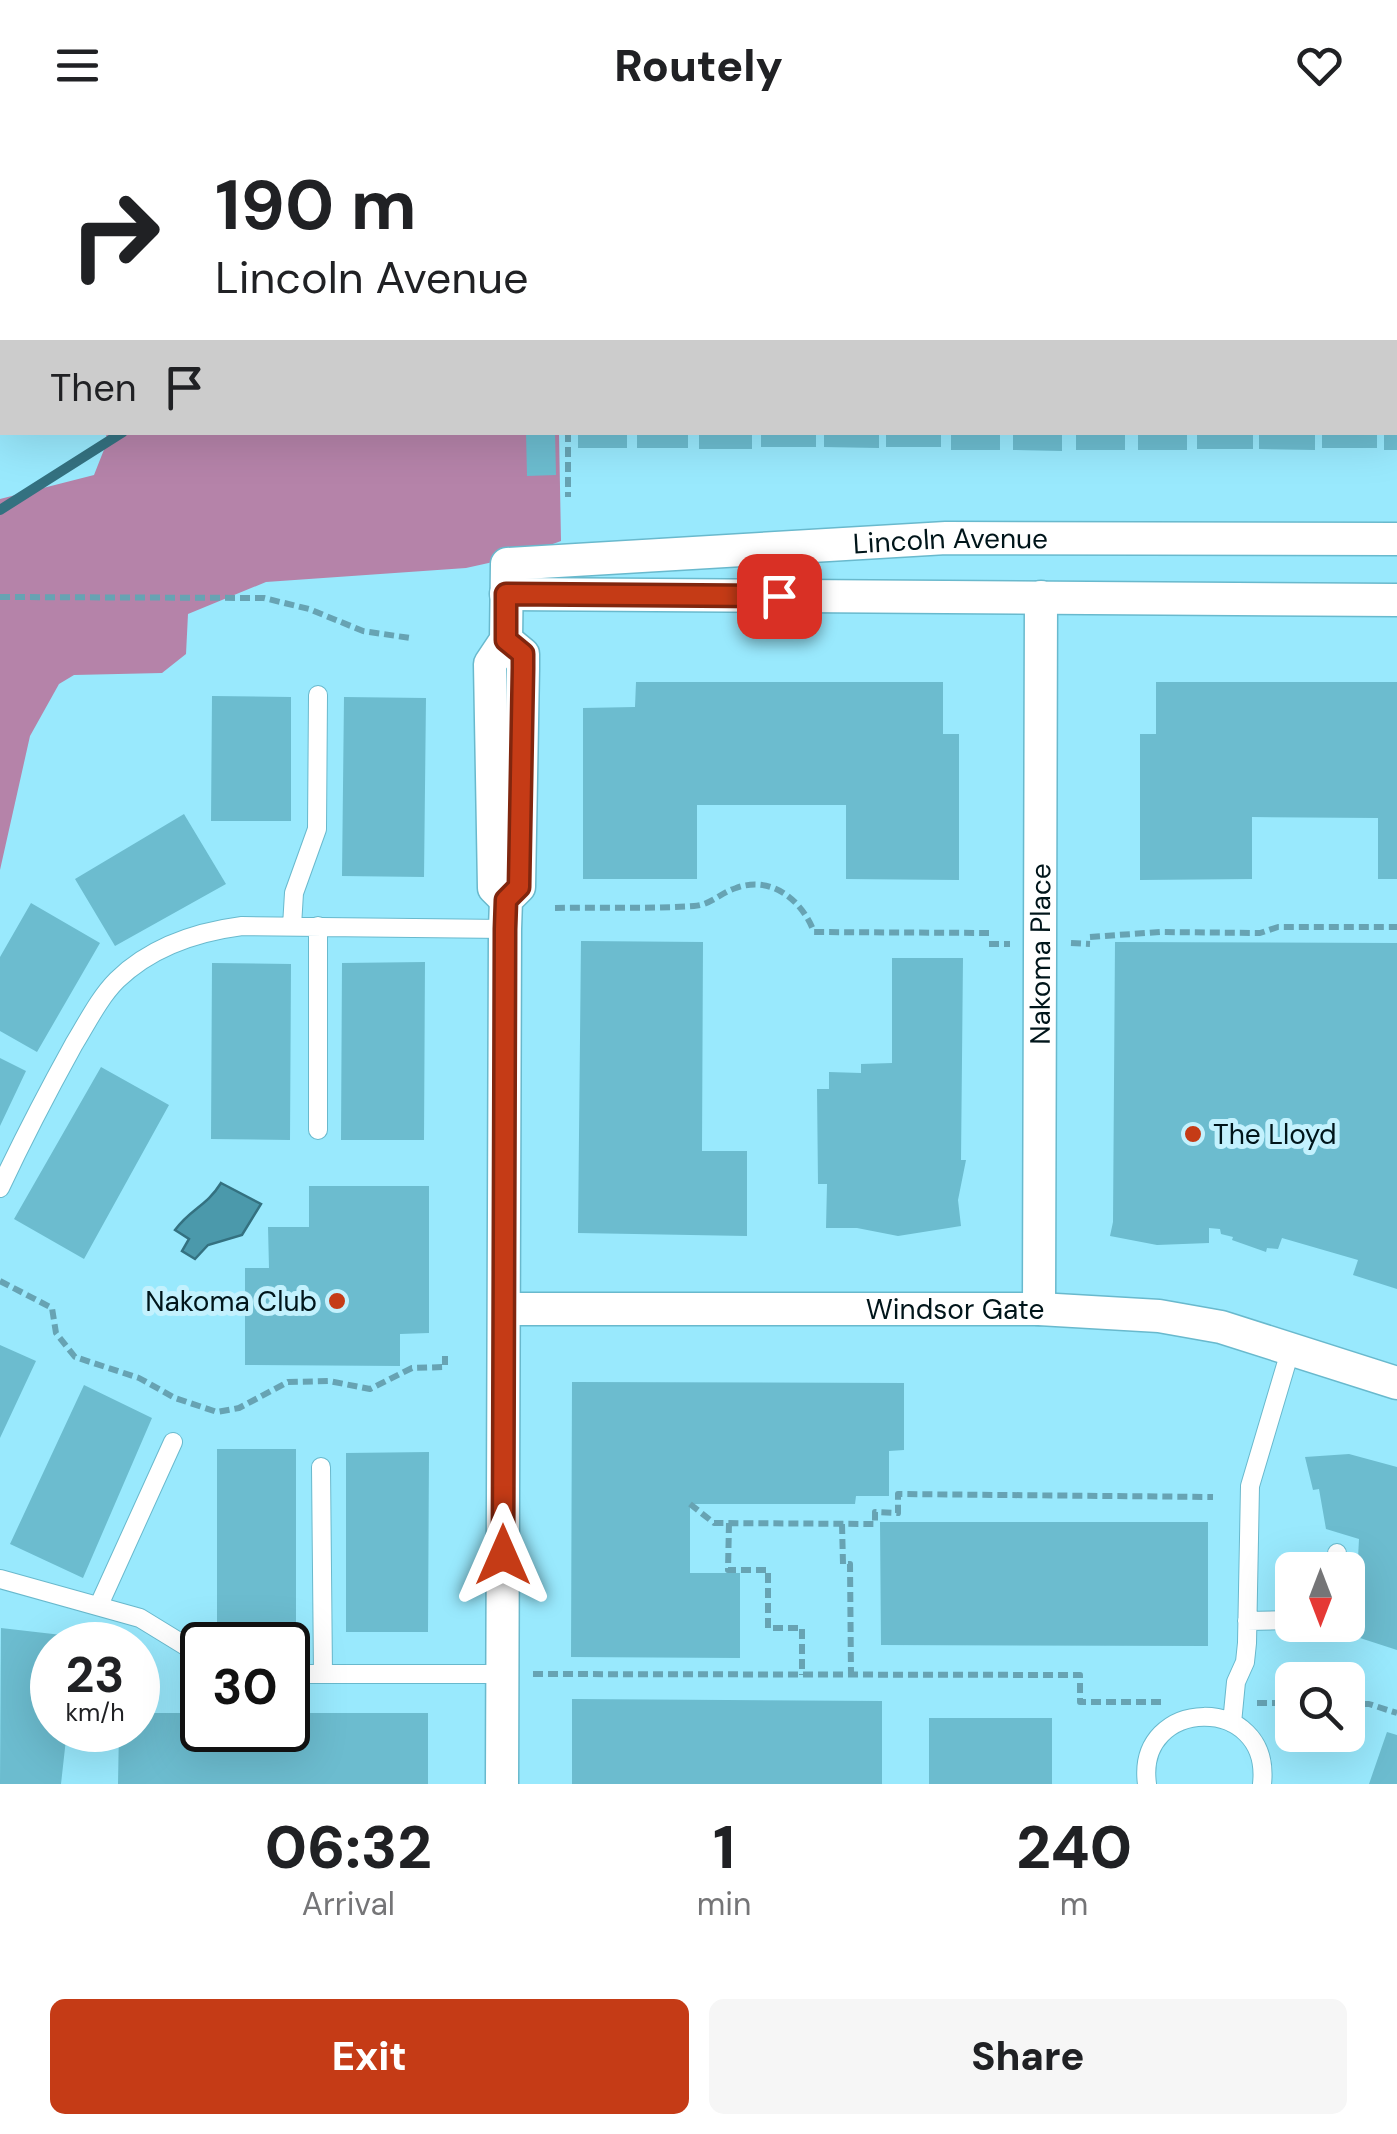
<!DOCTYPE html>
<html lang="en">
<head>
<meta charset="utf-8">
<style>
	:root { --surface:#fff; --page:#f6f6f6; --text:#202124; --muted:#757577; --accent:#c53b16 }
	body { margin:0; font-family:"DM Sans",sans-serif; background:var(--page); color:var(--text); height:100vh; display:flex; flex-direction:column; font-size:38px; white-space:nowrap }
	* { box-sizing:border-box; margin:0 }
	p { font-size:32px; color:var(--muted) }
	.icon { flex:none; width:55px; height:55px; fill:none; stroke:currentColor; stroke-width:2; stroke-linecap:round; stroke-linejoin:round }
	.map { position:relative; height:1654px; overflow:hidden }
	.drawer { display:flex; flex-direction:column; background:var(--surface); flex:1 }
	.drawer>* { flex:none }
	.hud { position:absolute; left:0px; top:0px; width:1398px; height:305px; box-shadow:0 10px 40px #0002; background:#fff; color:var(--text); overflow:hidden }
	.needle { width:65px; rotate:180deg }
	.tools { position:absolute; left:1275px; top:1422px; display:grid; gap:20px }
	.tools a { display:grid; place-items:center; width:90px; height:90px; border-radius:15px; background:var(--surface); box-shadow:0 10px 40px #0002; font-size:50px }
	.speed { position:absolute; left:30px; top:1492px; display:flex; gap:20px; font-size:50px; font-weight:700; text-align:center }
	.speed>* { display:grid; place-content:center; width:130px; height:130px; border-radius:50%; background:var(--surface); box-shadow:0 10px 40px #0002; line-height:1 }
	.speed small { font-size:25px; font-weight:400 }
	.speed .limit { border:5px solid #111; border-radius:15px; background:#fff; color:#111 }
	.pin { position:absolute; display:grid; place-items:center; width:85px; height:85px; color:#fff; margin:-42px; border-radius:20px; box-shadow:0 5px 15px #0006 }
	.me { position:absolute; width:110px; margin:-55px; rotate:0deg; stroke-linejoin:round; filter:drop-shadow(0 0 8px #0008) }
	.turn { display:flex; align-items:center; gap:35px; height:210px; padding:0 50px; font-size:45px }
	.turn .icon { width:130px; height:130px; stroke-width:2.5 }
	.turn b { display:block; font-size:70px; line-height:85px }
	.then { display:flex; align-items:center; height:95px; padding:0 50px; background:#0003; gap:20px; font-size:38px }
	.eta { display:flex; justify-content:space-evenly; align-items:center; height:170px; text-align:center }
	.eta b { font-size:60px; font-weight:800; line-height:70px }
	.cta { display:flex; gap:20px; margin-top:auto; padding:20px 50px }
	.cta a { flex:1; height:115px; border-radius:15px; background:var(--accent); color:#fff; font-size:40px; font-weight:800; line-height:115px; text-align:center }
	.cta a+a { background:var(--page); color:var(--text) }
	header { display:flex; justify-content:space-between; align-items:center; height:130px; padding:0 50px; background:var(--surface); font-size:45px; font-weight:800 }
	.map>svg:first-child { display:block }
	.forest { fill:#b583a9 }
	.water { fill:#4b99ab; stroke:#347180; stroke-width:2.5 }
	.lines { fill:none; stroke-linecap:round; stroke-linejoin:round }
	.stream { stroke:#347180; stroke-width:10 }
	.building { fill:#6cbccf }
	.lane-casing { stroke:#69b9cd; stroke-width:20 }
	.street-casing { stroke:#69b9cd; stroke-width:35 }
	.path { stroke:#67a3b3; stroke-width:6; stroke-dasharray:10 5; stroke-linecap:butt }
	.lane { stroke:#fff; stroke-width:18 }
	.street { stroke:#fff; stroke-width:32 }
	.route-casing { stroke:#80260e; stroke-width:25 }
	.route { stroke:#c53b16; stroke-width:18 }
	.poi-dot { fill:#c53b16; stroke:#c3f1fd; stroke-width:4 }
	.labels { text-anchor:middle; stroke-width:10; stroke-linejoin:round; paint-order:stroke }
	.street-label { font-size:28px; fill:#00151a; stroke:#c3f1fd }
	.poi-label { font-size:28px; fill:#00151a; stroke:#c3f1fd; text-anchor:start }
</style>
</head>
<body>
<header><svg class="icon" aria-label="menu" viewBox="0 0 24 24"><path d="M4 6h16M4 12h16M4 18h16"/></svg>Routely<svg class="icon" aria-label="heart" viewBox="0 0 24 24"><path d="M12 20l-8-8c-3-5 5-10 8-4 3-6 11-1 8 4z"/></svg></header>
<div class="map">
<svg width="1397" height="1654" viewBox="0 0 1397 1654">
	<rect width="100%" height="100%" fill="#99e9fd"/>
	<path class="forest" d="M106 303H559L561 411 520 426 466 438 266 452 188 484 186 524 162 543 74 545 59 554 30 606 0 740V369L94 345 107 312Z"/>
	<path class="water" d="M221 1053 261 1074 242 1105 208 1115 195 1129 182 1121 189 1109 175 1100C191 1078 206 1077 221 1053Z"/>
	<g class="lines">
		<path class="stream" d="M370 2 372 0
			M0 380 123 302"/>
	</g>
	<path class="building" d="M526 302H555L556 345 527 346Z
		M578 302H627V318H578Z
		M637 302H688V318H637Z
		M699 302H752V319H699Z
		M761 302H816V317H761Z
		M824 302H879V318L824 317Z
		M886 302H941V317H886Z
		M951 302H1000V320H951Z
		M1013 302H1062V321L1013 320Z
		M1076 302H1125V320H1076Z
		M1138 302H1187V320H1138Z
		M1197 302H1253V319H1197Z
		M1259 302H1315V320L1259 319Z
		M1322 302H1377V318H1322Z
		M1384 302H1397V320H1384Z
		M636 552H943V604H959V750L846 749V675H697V749H583V578L635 577Z
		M1156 552H1397V749H1378V688L1252 687V749L1140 750V604H1156Z
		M212 566 291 567V691H211Z
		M344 567 426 568 424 747 342 746Z
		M184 684 226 754 115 816 75 749Z
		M31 773 100 813 37 922 0 901V827Z
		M581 811 703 812 702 1021H747V1106L578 1103Z
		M1115 812 1397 813V1159L1353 1145 1358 1130 1282 1108 1278 1119 1267 1118 1266 1122 1232 1110 1233 1107 1221 1104 1220 1099 1209 1098V1113L1157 1115 1110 1106 1113 1092Z
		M892 828H963L961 1030H966L958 1070 961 1096 898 1106 857 1098H826L827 1054H818L817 959H829V942L861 943V934L892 933Z
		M425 832 424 1010H341L342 833Z
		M212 833 291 834 290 1010 211 1009Z
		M0 928 26 941 0 996Z
		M101 937 169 975 84 1129 14 1089Z
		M309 1056H429V1203L400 1204V1236L245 1235V1138H269L268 1097H309Z
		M0 1215 36 1231 0 1308Z
		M572 1252 904 1253V1320L889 1321V1366H856L855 1374H690V1443H740V1528L571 1527Z
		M84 1255 152 1288 83 1448 10 1414Z
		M217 1319H296V1498H217Z
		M429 1322 428 1502H346V1323Z
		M1349 1324 1397 1337V1520L1360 1508 1356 1466 1359 1409 1326 1399 1319 1359 1313 1360 1305 1327Z
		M880 1392H1208V1516L881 1515Z
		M1 1498 79 1507 78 1515H52V1600H67L61 1654H0Z
		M572 1569 882 1571V1654H572Z
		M138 1583H202V1600H288V1583H428V1654H118L119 1600H138Z
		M929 1588H1052V1654H929Z
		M1387 1602 1397 1605V1654H1369Z"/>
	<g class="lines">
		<defs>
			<path id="lane" d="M570 2V0
				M1395 175H1397
				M292 796 294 763 317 699 318 565
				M318 796V1000
				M0 1058C23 1009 48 961 74 914 87 893 99 868 117 850 151 817 196 802 242 796L505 799
				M321 1337 323 1544
				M1337 1423V1440
				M0 1449 140 1488 202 1526
				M99 1475 173 1312
				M1247 1491 1292 1490
				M288 1544H502
				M1232 1593 1236 1552 1245 1532 1247 1513 1250 1356 1291 1218
				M1147 1654C1135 1566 1272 1563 1262 1654"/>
			<g id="street">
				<path d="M111 2 113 0"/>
				<path d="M0 139 2 137"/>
				<path d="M506 464 1397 470"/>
				<path id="s1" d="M506 770 494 758 490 534 506 510 507 434 946 408 1397 409"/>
				<path id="s2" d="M505 1179H1039L1159 1186 1221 1197 1397 1253"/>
				<path id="s3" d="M1039 1179 1041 467"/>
				<path d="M502 1654 505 799 506 770 519 757 523 538V524L506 510"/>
			</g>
		</defs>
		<use href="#lane" class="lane-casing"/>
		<use href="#street" class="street-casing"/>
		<path class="path" d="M568 302V367
			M0 467 264 468 309 479 363 501 410 508
			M555 778C601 777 648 779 694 776 711 775 720 763 736 758 771 745 802 770 814 802L989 803
			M1090 807 1160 802 1260 803 1278 797H1397
			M1071 813 1090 814
			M989 814H1010
			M0 1151 52 1178 56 1203 75 1227 139 1248 175 1268 217 1282 239 1278 288 1252 329 1251 370 1259 412 1238 445 1237V1226
			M690 1374 714 1393 875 1394V1382L898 1383V1364L1213 1367
			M729 1393 728 1440H768V1498H802V1545
			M842 1394 843 1434H850L851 1545
			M533 1544 1080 1545V1572H1164
			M1257 1573H1292
			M1348 1574H1369L1397 1583"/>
		<use href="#lane" class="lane"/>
		<use href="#street" class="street"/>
	</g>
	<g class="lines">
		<defs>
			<path id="route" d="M503 1425 505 799 506 770 519 757 523 538V524L506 510V464L779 466"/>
		</defs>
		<use href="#route" class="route-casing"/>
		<use href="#route" class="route"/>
	</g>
	<g class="poi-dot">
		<circle cx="1193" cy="1004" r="10"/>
		<circle cx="337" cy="1171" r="10"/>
	</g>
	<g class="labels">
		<g class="street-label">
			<text dy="10" stroke="none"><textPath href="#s1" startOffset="790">Lincoln Avenue</textPath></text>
			<text dy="10" stroke="none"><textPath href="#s3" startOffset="355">Nakoma Place</textPath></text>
			<text dy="10" stroke="none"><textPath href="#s2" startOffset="450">Windsor Gate</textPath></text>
		</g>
		<g class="poi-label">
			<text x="1213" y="1014">The Lloyd</text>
			<text x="317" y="1181" text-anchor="end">Nakoma Club</text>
		</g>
	</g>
</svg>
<div class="tools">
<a><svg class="needle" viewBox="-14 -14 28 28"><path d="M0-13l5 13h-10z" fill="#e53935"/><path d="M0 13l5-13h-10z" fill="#757577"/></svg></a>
<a><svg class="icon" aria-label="search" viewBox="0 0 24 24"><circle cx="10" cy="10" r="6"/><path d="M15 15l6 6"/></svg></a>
</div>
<div class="speed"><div>23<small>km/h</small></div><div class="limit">30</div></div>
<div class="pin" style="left:779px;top:466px;background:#d93025"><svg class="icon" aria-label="arrive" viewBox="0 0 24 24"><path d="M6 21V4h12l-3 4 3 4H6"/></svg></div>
<svg class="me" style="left:503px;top:1425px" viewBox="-20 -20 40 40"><path d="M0-17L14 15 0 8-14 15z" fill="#c53b16" stroke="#fff" stroke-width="4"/></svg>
<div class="hud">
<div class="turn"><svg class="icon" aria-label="right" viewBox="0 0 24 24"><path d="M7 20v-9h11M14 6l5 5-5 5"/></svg><div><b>190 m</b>Lincoln Avenue</div></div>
<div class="then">Then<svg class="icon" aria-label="arrive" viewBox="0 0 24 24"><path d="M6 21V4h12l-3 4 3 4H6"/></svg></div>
</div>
</div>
<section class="drawer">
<div class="eta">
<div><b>06:32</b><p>Arrival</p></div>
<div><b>1</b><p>min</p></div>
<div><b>240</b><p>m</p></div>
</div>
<div class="cta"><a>Exit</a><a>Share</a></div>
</section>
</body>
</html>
